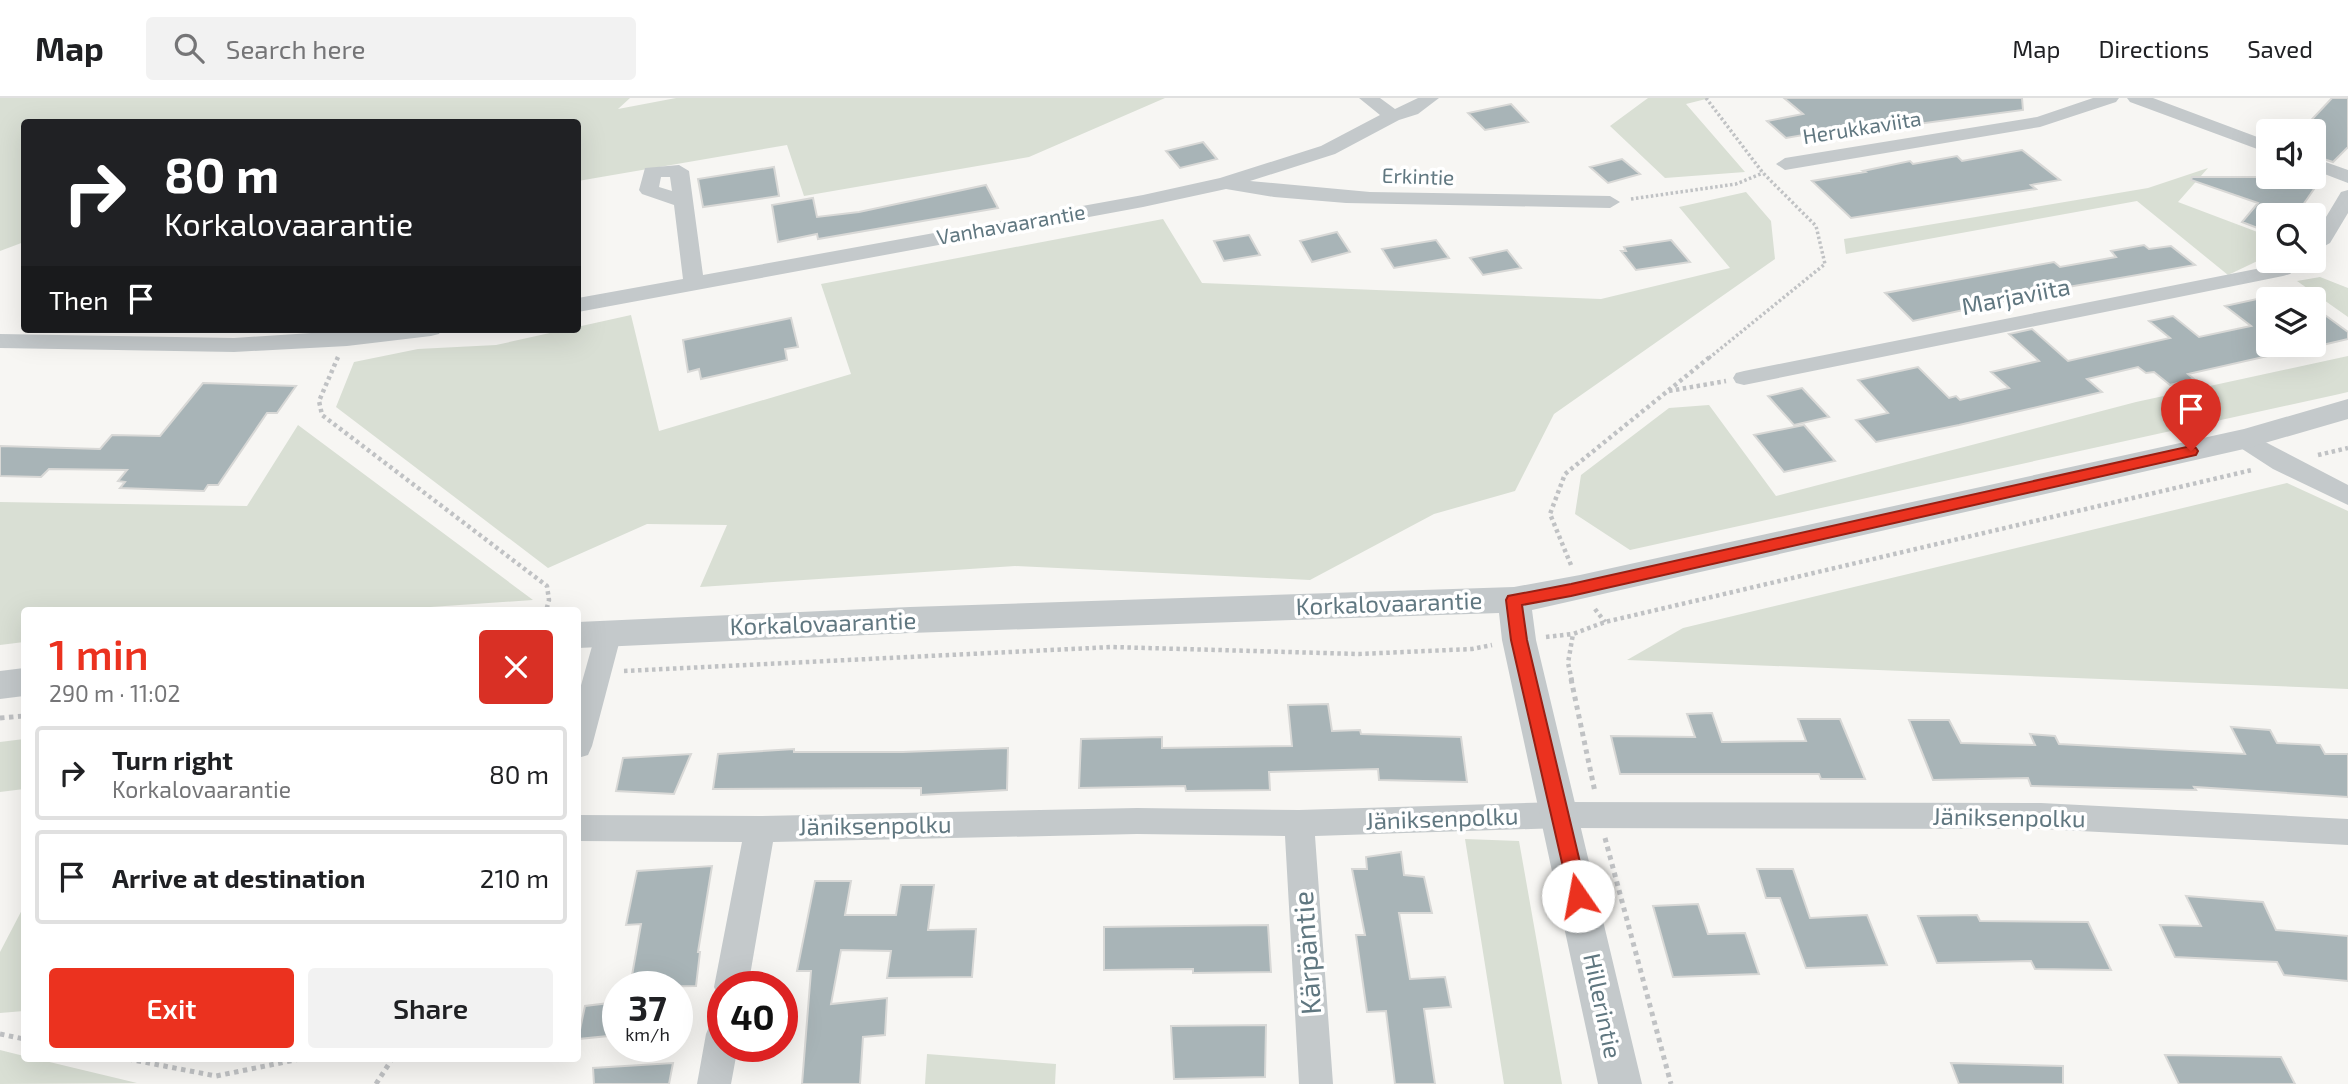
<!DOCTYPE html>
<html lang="en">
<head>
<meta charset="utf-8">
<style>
	:root { --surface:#fff; --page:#f2f2f2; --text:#202124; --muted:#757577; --line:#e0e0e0; --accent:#eb321f }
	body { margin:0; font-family:"Exo 2",sans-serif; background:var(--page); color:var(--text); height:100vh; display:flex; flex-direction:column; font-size:26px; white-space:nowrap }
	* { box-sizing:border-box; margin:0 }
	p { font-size:23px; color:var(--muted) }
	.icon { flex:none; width:38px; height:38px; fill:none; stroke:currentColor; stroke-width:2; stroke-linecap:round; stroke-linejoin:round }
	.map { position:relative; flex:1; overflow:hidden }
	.panel { position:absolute; left:21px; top:509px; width:560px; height:455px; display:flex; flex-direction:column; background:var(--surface); border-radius:7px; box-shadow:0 7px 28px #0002 }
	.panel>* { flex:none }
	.hud { position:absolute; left:21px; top:21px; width:560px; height:214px; border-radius:7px; box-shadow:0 7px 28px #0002; background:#202124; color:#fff; overflow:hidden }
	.tools { position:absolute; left:2256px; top:21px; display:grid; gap:14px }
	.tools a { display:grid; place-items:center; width:70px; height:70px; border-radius:7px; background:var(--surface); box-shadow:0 7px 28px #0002; font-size:35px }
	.speed { position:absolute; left:602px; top:873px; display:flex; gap:14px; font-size:35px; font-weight:700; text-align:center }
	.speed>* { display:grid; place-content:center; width:91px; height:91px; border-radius:50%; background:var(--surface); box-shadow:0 7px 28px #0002; line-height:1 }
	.speed small { font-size:18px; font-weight:400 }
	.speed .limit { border:10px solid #d22; background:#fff; color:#111 }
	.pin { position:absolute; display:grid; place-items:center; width:60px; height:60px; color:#fff; margin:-72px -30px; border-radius:50% 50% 50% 0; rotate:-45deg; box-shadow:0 0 7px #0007 }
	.pin .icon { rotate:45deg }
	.me { position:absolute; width:77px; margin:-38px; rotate:348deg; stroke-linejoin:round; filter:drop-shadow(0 0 5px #0008) }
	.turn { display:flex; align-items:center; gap:24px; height:147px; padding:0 28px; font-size:32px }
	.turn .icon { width:91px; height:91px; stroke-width:2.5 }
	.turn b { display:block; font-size:49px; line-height:60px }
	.then { display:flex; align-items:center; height:66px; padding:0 28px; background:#0003; gap:14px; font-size:26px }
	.round { display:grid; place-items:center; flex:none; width:74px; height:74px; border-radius:7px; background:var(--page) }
	.overview { display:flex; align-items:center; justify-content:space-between; height:119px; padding:0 28px }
	h1 { font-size:42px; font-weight:600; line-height:52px; color:var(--accent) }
	.primary-button { display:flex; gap:14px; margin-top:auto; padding:14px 28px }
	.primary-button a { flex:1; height:80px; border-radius:7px; background:var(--accent); color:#fff; font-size:28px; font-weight:600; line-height:80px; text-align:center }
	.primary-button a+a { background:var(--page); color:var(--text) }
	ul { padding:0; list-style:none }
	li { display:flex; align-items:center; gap:21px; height:94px; margin:0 14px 10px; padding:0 14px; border:4px solid var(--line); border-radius:7px }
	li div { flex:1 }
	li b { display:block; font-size:26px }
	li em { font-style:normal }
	header { display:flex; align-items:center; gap:42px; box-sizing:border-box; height:98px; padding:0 35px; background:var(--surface); border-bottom:2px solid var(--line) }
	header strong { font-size:33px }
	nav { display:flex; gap:38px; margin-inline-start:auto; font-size:24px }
	.search { width:490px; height:63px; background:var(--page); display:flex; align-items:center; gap:18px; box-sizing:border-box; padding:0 24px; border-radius:7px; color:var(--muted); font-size:26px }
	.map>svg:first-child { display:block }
	.green { fill:#d9dfd4 }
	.building { fill:#a8b4b7; stroke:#d8d8d6; stroke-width:2 }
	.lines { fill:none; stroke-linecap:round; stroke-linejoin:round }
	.path-far2 { stroke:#c0c2c4; stroke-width:3.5; stroke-dasharray:2.5 2.5; stroke-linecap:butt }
	.path-far1 { stroke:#c0c2c4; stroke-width:4.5; stroke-dasharray:3.5 3.5; stroke-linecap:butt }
	.path { stroke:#c0c2c4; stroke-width:5; stroke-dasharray:4.5 4.5; stroke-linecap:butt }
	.minor { fill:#c4c9cb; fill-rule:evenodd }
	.tertiary { fill:#c4c9cb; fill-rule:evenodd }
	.route { fill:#eb321f; stroke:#992014; stroke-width:2 }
	.labels { text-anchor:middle; stroke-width:7; stroke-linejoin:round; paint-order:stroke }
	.far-street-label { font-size:21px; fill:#607780; stroke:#fff }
	.street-label { font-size:24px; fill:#607780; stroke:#fff }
	.near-street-label { font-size:28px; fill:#607780; stroke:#fff }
</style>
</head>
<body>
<header>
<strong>Map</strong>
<div class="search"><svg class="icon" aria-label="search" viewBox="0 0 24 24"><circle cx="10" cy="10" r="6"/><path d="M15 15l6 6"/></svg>Search here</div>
<nav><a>Map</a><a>Directions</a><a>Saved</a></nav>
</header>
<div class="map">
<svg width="2348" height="986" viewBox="0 0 2348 986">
	<rect width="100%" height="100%" fill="#f7f6f3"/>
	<path class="green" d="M0 0H630L618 11 676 0H1165L1029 59 804 98 787 47 578 83V24H24V144L0 153Z
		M1648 0H1710L1686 6 1745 74 1665 80 1610 28Z
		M2208 70 2178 104 2268 138V158L2228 177 2137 103 1846 156 1844 141 2148 90Z
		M1746 94 1771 123 1775 161 1554 316 1515 393 1434 416 1310 482 1015 468 700 489 727 427 647 426 548 470 336 309 354 264 418 251 496 247 631 217 659 333 851 276 821 186 1163 121 1202 185 1601 201 1730 170 1679 109Z
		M2320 179 2348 190V219L2297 183Z
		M2348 258V294L2335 297 1630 452 1575 416 1581 377 1669 310 1709 307 1776 398 2136 304Z
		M298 327 533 502 373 513H24V544L0 547V404L247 408Z
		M2287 385 2348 413V591L1627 562 1683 530Z
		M24 641V691L0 694V644Z
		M1465 741 1519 743 1562 986H1504Z
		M24 808V913L0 915V854Z
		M0 952 24 958V961H37L137 985 0 986Z
		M927 956 1056 966 1055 986H925Z"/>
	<path class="building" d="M1784 0H2022L2023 12 1850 35 1844 30 1786 40 1767 23 1803 16Z
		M2332 0H2348V49L2333 64 2314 58V33L2302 32Z
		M1511 6 1528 24 1485 32 1468 15Z
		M1203 44 1217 61 1180 70 1166 53Z
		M2022 52 2060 82 2031 87 2036 91 1851 120 1812 83 1865 74 1863 73 1910 63 1913 66 1957 58 1962 63Z
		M1622 61 1640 76 1608 85 1590 69Z
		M774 69 779 98 703 109 698 81Z
		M2314 75 2323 78 2296 117H2268V134L2242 124 2258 105 2191 82 2192 79H2314Z
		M986 87 998 110 818 141 817 136 778 144 772 107 813 100 817 119 859 114Z
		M1337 134 1350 154 1312 164 1300 143Z
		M1249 137 1260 157 1224 163 1214 143Z
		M1436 142 1449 160 1394 170 1382 151Z
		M1671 142 1690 164 1636 172 1621 153H1626L1624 149Z
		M2144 147 2149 151 2171 148 2195 167 2016 198 2019 200 1913 223 1885 195 2054 164 2060 169 2116 159 2111 153Z
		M1507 152 1521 170 1483 177 1470 160Z
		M2257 201 2268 209V258L2188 276 2194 281 2170 287 2154 274 2146 275 2138 269 2087 281 2102 294 1959 327 1876 344 1856 322 1888 315 1858 282 1918 269 1949 300 1956 298 1960 302 2009 290 1991 274 2039 263 2009 236 2032 231 2068 263 2170 240 2149 223 2173 218 2199 239 2251 228 2225 208Z
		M2314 209 2348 234V241L2314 249Z
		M791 220 798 249 785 251 787 262 701 281 699 271 688 274 683 242Z
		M203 285 296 288 277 315H267L218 387H208L204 393 120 390 125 384 118 383 127 372 49 371 41 379 0 378V348L100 351 112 337 160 338Z
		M1802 290 1829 319 1794 327 1768 298Z
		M1804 327 1835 363 1784 374 1754 337Z
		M1328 606 1332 633 1360 632 1361 636 1461 639 1467 684 1379 682 1378 671 1269 674 1270 692 1186 693 1185 688 1079 690 1081 641 1162 639V650L1292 648 1288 607Z
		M1712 615 1722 644 1806 643 1798 621H1840L1865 681H1821L1819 676H1620L1611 638 1695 639 1687 616Z
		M1909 622H1949L1961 645 2035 647 2030 636 2055 638 2059 646 2245 656 2231 629 2270 632 2277 645 2320 647 2325 656H2348V699L2194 689 2196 692 2031 688 2028 680 1933 682Z
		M1008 650 1007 692 921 697V690L713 691 718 656 794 651V654H903Z
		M691 656 674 696 616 693 623 660Z
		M1401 754 1404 777 1424 779 1432 815H1399L1410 881 1445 879 1451 909 1424 911 1435 986H1395L1386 913 1367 914 1356 837H1365L1352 771H1367L1366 759Z
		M712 768 698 854H700L696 888 630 889 641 826 626 827 637 773Z
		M1757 771H1793L1810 820 1867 817 1887 867 1806 870 1780 800H1766Z
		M815 783H851L845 817H896L901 787H934L928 832 976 831 972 879 887 880 891 853 841 852 831 906 887 900 885 937 863 939 860 986H802L811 873H797Z
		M2186 798 2263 804 2276 832 2348 838V883L2284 877 2277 864 2175 859 2160 827 2201 828Z
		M1698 806 1708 836 1745 835 1759 876 1673 879 1653 808Z
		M1977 817 1980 823 2088 824 2111 872 2035 871 2031 863 1937 865 1918 818Z
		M1268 827 1271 874 1193 875V871L1104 872V829Z
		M618 904V937L578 941 585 908Z
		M1266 927 1265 979 1174 981 1171 928Z
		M2165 957 2281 959 2295 986H2179Z
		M673 965 669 986H594L593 970Z
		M1951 965 2063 968V986H1959Z"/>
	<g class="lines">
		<path class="path-far2" d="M1706 0 1763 75 1816 128 1825 166 1709 260
			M1631 101 1736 86 1763 75"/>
		<path class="path-far1" d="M338 259 319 303 322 317 547 488 549 502 546 513
			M1669 293 1726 283
			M2318 357 2348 350
			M1571 467 1550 416 1565 376 1711 258
			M1595 511 1605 524
			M1546 539 1572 536
			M624 573 1112 549 1359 556 1472 551 1492 547
			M1572 583 1568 565 1573 536 1605 524 2252 372"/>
		<path class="path" d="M1571 581 1595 694
			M0 620 24 618
			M1605 740 1671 986
			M0 936 24 941
			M128 961 216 978 300 961
			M376 986 392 961"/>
		<path class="minor" d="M1359 0H1380L1395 11 1418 0H1439L1418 16 1399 22 1335 56 1250 83 1370 94 1610 98 1620 104 1610 110 1346 105 1274 99 1226 91 1143 109 578 214V200L683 181 674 107 642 96 639 92 645 70 679 67 689 73 703 177 1143 97 1220 80 1321 48 1380 17ZM661 79H670L672 93 659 89Z
			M2093 0H2119L2116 4 2040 29 1785 72 1776 66 1785 60 2037 19Z
			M2127 0H2153L2268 43V55L2130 4Z
			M2314 60 2348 72V85L2314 72Z
			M2348 92V115L2330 145 2314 154V139L2341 94Z
			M2282 163H2305L2290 176 2283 178 1744 287 1736 285 1733 280 1736 275 1744 273 2276 167Z
			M372 231H442L439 236 431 238 347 248 234 254 0 250V236L234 240Z
			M2244 333 2348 387V407L2273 371 2236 347 2232 341 2236 335Z
			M609 523 619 527 622 534 592 648 588 657 578 660V598L596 534 599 527Z
			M1560 704 2041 705 2348 721V747L2041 731 1560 730 1315 738 1333 986H1299L1285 738 1137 736 773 744 748 889H723V902L719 900 714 889 742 744 578 743V717L760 718 1137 710 1299 712Z
			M723 919V948H738L731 986H697L706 936 711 924Z"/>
		<path class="tertiary" d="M2348 301V321L2244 351 1532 512 1536 542 1642 986H1598L1502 542 1499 515 910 535 578 550V524L910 509 1514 489 1580 477 2244 331Z
			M24 570V598L0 601V573Z"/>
	</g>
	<path class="route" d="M2191 348 2196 350 2198 353 2196 357 1571 498 1522 507 1527 542 1588 798 1585 804 1578 806 1571 804 1511 542 1506 502 1508 498 1571 486Z"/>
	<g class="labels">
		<g class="far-street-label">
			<text transform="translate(1862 30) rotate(-9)" y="7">Herukkaviita</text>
			<text transform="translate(1418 79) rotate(2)" y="7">Erkintie</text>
			<text transform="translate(1011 127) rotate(-10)" y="7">Vanhavaarantie</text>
		</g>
		<g class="street-label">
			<text transform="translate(2016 199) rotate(-11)" y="8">Marjaviita</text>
			<text transform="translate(1389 506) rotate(-2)" y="8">Korkalovaarantie</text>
			<text transform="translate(823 526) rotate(-2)" y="8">Korkalovaarantie</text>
			<text transform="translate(2009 720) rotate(1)" y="8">Jäniksenpolku</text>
			<text transform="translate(1442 721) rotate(-2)" y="8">Jäniksenpolku</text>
			<text transform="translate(875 728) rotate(-1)" y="8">Jäniksenpolku</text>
			<text transform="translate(1602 908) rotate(78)" y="8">Hillerintie</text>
		</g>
		<g class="near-street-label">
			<text transform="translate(1307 855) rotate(-94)" y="10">Kärpäntie</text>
		</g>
	</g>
</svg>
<div class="tools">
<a><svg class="icon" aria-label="sound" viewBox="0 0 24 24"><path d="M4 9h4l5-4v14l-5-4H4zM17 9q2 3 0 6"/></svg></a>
<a><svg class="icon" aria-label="search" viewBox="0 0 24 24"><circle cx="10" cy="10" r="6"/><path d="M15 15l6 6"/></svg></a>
<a><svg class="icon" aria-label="layers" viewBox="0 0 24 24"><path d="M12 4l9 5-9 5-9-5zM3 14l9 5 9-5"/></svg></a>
</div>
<div class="speed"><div>37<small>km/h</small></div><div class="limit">40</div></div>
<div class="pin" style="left:2191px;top:353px;background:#d93025"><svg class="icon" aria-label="arrive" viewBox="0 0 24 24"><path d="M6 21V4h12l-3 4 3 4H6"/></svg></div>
<svg class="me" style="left:1578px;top:798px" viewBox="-20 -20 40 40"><circle r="19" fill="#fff"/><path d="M0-13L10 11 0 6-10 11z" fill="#eb321f"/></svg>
<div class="hud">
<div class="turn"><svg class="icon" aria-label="right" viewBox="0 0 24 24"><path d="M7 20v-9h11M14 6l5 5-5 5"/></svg><div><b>80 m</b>Korkalovaarantie</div></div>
<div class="then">Then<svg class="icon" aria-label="arrive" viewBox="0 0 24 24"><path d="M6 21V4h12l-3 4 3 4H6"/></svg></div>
</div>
<section class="panel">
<div class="overview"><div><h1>1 min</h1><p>290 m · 11:02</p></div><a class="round" style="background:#d93025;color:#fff"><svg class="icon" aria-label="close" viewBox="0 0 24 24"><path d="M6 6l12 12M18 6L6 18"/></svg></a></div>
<ul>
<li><svg class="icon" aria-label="right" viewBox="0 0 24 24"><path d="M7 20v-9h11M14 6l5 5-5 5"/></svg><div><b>Turn right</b><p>Korkalovaarantie</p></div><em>80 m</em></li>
<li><svg class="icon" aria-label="arrive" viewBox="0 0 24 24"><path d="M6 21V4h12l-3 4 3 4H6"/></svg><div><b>Arrive at destination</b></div><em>210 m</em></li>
</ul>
<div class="primary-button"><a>Exit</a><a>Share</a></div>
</section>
</div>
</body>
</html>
